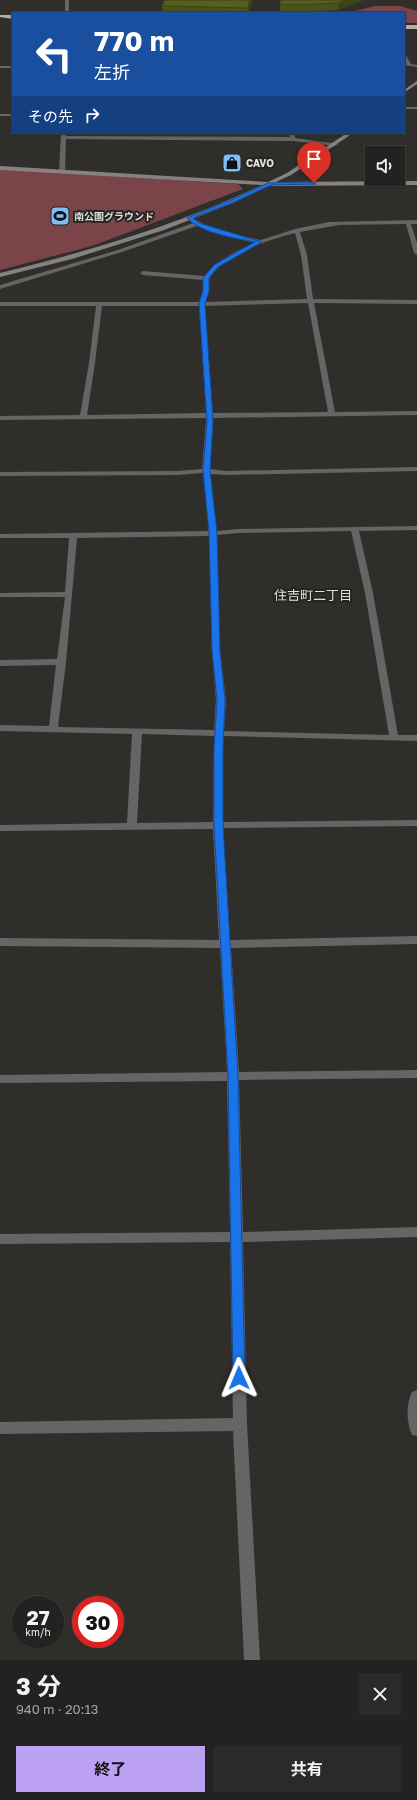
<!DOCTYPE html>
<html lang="ja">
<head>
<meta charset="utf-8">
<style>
	:root { --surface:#242220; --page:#2c2a29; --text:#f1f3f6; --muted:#a3a4a5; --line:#413f3e; --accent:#bca0f2 }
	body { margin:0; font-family:"Golos Text","Noto Sans JP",sans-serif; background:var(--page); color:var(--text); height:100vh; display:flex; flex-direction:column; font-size:15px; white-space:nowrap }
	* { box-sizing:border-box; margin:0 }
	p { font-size:13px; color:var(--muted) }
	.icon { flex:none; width:22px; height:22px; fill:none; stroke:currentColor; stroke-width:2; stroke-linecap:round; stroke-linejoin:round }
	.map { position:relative; height:1660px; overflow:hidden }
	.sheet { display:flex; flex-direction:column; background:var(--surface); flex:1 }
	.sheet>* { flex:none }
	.banner { position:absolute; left:12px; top:12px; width:393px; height:122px; border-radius:0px; box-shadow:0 1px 3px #0004,0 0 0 1px var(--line); background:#1a4fa0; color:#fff; overflow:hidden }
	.fabs { position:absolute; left:365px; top:146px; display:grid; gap:8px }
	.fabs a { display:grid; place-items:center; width:40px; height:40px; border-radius:0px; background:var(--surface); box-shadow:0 1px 3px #0004,0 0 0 1px var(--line); font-size:20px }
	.speed { position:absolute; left:12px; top:1596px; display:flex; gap:8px; font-size:20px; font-weight:700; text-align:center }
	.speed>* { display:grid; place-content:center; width:52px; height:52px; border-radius:50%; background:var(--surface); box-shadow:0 1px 3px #0004,0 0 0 1px var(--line); line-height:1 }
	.speed small { font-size:10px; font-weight:400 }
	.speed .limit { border:6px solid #d22; background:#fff; color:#111 }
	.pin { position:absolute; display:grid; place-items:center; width:34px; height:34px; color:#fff; margin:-41px -17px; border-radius:50% 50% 50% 0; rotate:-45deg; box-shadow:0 0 4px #0007 }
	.pin .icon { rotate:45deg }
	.me { position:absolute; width:44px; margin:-22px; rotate:359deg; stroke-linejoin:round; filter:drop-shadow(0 0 3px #0008) }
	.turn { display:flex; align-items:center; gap:14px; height:84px; padding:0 16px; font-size:18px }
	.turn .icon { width:52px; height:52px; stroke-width:2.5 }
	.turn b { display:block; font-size:28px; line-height:34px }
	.then { display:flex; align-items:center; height:38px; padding:0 16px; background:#0003; gap:8px; font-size:15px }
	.round { display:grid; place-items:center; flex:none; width:42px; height:42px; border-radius:0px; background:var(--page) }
	.headline { display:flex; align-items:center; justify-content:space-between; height:68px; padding:0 16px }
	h1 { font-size:24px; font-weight:700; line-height:30px }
	.action { display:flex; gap:8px; margin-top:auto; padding:8px 16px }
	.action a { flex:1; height:46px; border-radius:0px; background:var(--accent); color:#111; font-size:16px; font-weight:700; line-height:46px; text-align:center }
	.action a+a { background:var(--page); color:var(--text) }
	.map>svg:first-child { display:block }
	.green { fill:#7a4449 }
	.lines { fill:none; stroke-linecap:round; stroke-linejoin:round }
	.street { fill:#666464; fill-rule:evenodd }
	.secondary { fill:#858281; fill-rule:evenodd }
	.highway { fill:#b2aeac; fill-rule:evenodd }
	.wall { fill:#4c511c }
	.shaded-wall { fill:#3e4216 }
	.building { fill:#585e20; stroke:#3e4216 }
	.route { fill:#1a73e8; stroke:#114b97 }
	.labels { text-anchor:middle; stroke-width:4; stroke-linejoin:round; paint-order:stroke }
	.far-poi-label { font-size:10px; font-weight:bold; fill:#e1dfdd; stroke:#262522; text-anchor:start }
	.neighbourhood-label { font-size:13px; fill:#e1dfdd; stroke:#262522 }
</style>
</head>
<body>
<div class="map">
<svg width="417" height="1660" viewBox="0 0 417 1660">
	<rect width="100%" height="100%" fill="#302e2b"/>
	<path class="green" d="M375 6H400L417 11V23H404V13H347Z
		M0 169 238 184 243 189 92 246 0 270Z"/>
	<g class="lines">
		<path class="street" d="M65 0H69V13H65Z
			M404 52 411 64 417 65V67L404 65V63H406Z
			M0 66H13V68H0Z
			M404 107H417V109H404Z
			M0 114H13V116H0Z
			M61 133H67L66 136 290 137 289 133H295V138L338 144 335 146 293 141 66 139 65 172 62 174 59 172Z
			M192 218 216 230 261 240 295 229 329 222 417 220V224H411L417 243V255L414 253 406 224 339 225 300 232 307 255 313 299 417 300V304L314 303 335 412 417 411V415L213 418 210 469 226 471 417 467V471L226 475 210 474 217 531 238 529 417 526V530L359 531 373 593 398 735H417V741L223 736V822L417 820V826L223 828 230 940 417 936V944L231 948 239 1072 417 1070V1078L239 1080 243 1232 417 1227V1237L243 1242 247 1424 260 1660H244L233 1431 0 1434V1422L233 1418 230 1242 0 1244V1234L230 1232 227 1081 0 1083V1075L227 1072 220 948 0 946V938L219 940 213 829 0 831V825L127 823 132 734 0 731V725L49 726 56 665 0 666V660L57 659 65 597H0V593L65 592 69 538H0V534L209 531 203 473 177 475 0 476V472L177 471 202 469 206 421V418L0 420V416L80 415 89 363 96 306H0V302H199L203 290V280L143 275 140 273 143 271 205 276C218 259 236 251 255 243L222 235 197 226 122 252 0 289V285L118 250 193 223 189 220ZM295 233 301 255 307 299 206 302C208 296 208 281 210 278 224 253 269 240 295 233ZM308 303 328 412 213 413 205 306ZM102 306H199L206 413 87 415 95 363ZM351 531 365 593 389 735 224 731 226 700 220 651 217 535 238 533ZM209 536 212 651 216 700 214 730 58 727 66 662 77 538ZM142 734 214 736 213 822 137 823Z
			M417 1390V1436L412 1435C406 1421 406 1404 412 1392Z"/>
		<path class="secondary" d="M417 81V84L404 93V90Z
			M347 133H353L291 175 276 182 417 181V185L269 186 233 203 164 230 72 259 0 277V273C90 251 178 225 262 185L0 170V166L268 182 287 173Z"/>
		<path class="highway" d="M0 15H13V19L0 17Z
			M404 25H417V29H404Z"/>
	</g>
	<path class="wall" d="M165 0H253L248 13H162V6Z
		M364 0 338 10 295 12 280 11V4Z"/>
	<path class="shaded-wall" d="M250 0H253L248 13V8Z
		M346 0H364L338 10V3Z"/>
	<path class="building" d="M165 0H250L248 8 162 6Z
		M280 0H346L338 3 295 5 280 4Z"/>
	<path class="route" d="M314 182 316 184 271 185 232 203 193 218 199 223 262 242 218 267 209 278V291L205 304 213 421 210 471 217 532 220 651 225 700 223 748V825L238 1076 245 1378 243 1381 239 1383 234 1381 233 1378 228 1076 214 825V748L217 700 212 651 209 532 203 471 207 421 199 304 203 291V278L214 265 255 242C235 238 201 233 187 218L229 201 268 183Z"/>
	<defs>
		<symbol id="shop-square" viewBox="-11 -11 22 22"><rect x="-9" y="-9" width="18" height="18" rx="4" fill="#7dbef9" stroke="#262522"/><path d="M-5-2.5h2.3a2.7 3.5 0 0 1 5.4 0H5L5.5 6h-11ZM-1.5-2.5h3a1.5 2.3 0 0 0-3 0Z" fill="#111"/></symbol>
		<symbol id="stadium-square" viewBox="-11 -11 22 22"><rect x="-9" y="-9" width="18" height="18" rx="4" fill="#7dbef9" stroke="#262522"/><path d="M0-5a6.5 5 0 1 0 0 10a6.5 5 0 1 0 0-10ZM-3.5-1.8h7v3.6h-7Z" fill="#111"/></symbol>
	</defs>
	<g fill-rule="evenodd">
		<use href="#shop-square" x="221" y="152" width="22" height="22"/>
		<use href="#stadium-square" x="49" y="205" width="22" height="22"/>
	</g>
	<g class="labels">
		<g class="far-poi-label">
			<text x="246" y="167">CAVO</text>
			<text x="74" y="220">南公園グラウンド</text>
		</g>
		<g class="neighbourhood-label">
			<text x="313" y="600">住吉町二丁目</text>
		</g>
	</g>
</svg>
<div class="fabs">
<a><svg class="icon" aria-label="sound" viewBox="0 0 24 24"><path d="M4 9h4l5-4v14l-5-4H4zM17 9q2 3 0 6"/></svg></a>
</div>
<div class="speed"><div>27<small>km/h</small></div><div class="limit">30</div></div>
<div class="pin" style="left:314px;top:183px;background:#d93025"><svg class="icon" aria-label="arrive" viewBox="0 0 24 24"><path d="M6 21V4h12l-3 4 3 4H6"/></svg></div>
<svg class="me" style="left:239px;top:1378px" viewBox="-20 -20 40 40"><path d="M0-17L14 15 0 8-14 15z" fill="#1a73e8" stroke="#fff" stroke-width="4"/></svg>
<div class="banner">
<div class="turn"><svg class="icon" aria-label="left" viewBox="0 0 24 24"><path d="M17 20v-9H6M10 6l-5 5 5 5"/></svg><div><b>770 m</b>左折</div></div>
<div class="then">その先<svg class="icon" aria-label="right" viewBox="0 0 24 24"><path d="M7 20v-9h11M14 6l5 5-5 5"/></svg></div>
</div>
</div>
<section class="sheet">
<div class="headline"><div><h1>3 分</h1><p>940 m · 20:13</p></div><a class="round"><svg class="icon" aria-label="close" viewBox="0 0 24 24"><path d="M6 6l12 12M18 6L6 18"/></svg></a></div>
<div class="action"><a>終了</a><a>共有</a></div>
</section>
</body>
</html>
